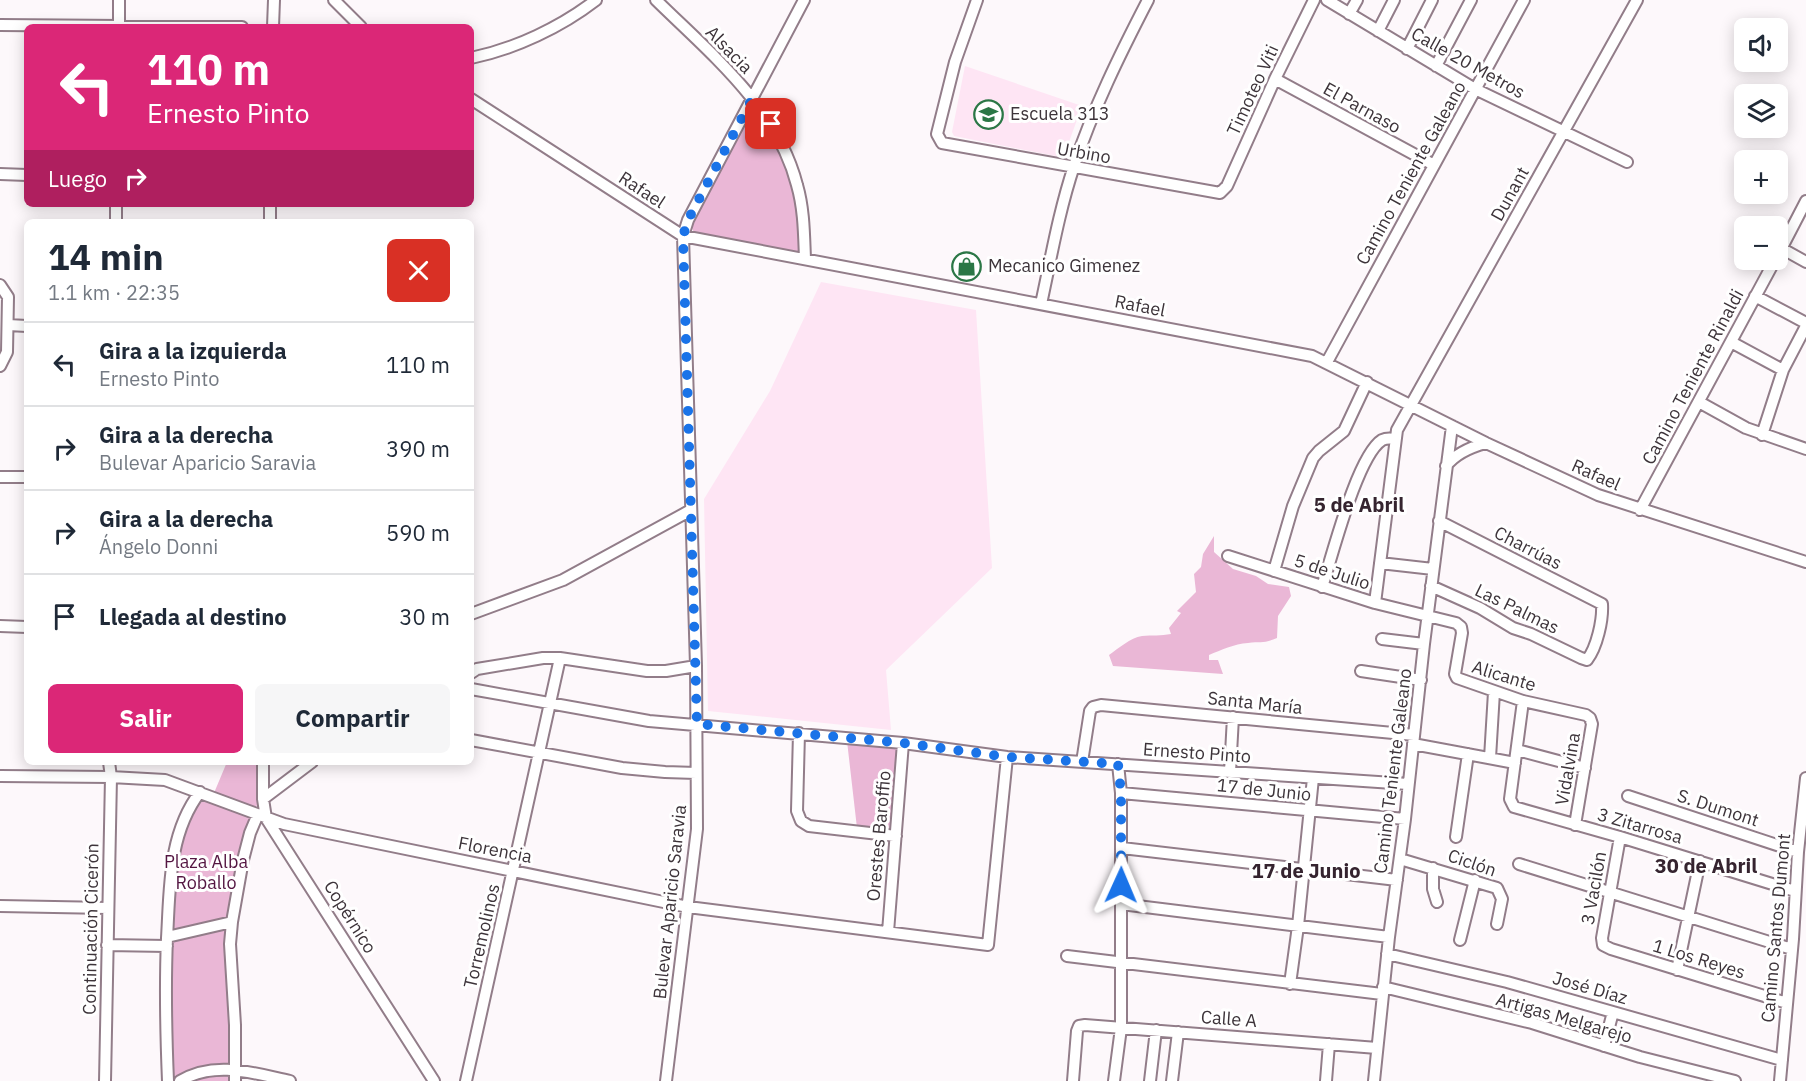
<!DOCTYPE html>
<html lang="es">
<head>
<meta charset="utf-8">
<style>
	:root { --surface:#fff; --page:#f6f6f7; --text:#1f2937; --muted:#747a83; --line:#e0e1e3; --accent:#db2777 }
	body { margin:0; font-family:"IBM Plex Sans",sans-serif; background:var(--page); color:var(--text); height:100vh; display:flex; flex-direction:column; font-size:22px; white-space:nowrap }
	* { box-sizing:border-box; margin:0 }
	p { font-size:20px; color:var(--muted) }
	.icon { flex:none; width:33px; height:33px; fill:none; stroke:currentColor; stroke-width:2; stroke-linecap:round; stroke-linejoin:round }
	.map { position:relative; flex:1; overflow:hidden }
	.panel { position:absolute; left:24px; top:219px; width:450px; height:546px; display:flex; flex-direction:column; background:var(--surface); border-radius:9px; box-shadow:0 3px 15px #0003 }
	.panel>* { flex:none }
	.top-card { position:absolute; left:24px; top:24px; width:450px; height:183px; border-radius:9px; box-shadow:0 3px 15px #0003; background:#db2777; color:#fff; overflow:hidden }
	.tools { position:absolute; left:1734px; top:18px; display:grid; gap:12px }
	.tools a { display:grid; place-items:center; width:54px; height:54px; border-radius:9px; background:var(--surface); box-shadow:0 3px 15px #0003; font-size:30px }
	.pin { position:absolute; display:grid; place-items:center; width:51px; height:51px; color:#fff; margin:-26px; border-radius:12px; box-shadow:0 3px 9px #0006 }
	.me { position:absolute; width:66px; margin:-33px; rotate:1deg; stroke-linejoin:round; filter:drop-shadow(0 0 4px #0008) }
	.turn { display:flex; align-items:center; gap:21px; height:126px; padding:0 24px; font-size:27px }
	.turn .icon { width:78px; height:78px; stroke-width:2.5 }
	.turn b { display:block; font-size:42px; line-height:51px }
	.then { display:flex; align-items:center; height:57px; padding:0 24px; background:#0003; gap:12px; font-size:22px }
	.round { display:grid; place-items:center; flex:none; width:63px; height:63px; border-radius:9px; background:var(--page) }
	.headline { display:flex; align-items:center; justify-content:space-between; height:102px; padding:0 24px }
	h1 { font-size:36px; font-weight:700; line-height:45px }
	.button { display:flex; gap:12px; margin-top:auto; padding:12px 24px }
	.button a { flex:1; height:69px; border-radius:9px; background:var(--accent); color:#fff; font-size:24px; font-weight:700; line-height:69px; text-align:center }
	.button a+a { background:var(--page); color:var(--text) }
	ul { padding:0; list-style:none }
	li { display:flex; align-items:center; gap:18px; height:84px; padding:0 24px; border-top:2px solid var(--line) }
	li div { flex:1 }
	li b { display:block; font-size:22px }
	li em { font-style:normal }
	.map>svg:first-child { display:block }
	.built { fill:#fee5f4 }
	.green { fill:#eab7d6 }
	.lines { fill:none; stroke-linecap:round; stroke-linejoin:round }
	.minor-casing { stroke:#927d89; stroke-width:14 }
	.minor { stroke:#fff; stroke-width:10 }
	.route { stroke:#1a73e8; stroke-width:10; stroke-dasharray:0 18 }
	.labels { text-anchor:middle; stroke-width:6; stroke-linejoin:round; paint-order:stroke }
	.street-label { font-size:18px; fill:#3d343a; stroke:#fff }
	.poi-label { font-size:18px; fill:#3d343a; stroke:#fff; text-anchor:start }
	.park-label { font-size:18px; fill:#541642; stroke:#fff }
	.neighbourhood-label { font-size:20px; font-weight:bold; fill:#35242f; stroke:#fff }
</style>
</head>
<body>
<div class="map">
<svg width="1806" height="1081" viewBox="0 0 1806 1081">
	<rect width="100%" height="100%" fill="#fdf8fb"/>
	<path class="built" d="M965 66 1082 106 1065 153 1060 157 954 136 952 132Z
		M821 282 976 310 992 568 886 670 891 730 708 711 704 499 770 391Z"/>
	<path class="green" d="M752 113 759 115 783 156 797 201 800 250 797 253 694 233 691 225 748 114Z
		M1214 536V552L1233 569 1256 576 1268 584 1289 587 1291 596 1278 616 1277 638C1263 644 1261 641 1248 643 1234 644 1221 650 1209 655V660H1218L1223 674 1113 666 1109 655C1119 648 1130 638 1142 636 1152 635 1161 636 1171 634L1169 628 1181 613 1177 611 1196 592 1194 574 1201 567 1203 554Z
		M847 741 898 747 892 832 857 828Z
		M227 762H260L261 800 258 805 254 807 214 793Z
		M202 798 250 818 228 934 225 970 229 989 231 1081H174L172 1072 170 1041 171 894 182 842 196 804Z"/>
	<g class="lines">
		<defs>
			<path id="minor" d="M334 0 361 27
				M656 0C711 54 777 107 797 185 804 209 804 234 805 259
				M977 0 955 62 937 134 942 143 1220 193 1227 186 1275 79 1314 0
				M1327 0 1475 89 1627 162
				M1349 14 1357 0
				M0 25 242 27
				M119 27V0
				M273 27 274 0
				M1378 31 1394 0
				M1407 49 1432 0
				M471 58C515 49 561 27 596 0
				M1436 66 1471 0
				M1275 79 1434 165
				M471 99 683 236 1312 356 1486 443 1598 495 1806 562
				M0 174 27 175
				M116 222V204
				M270 222V204
				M1781 248 1806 262
				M1778 255 1806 201
				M0 285 8 297 7 352 0 366
				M1755 296 1806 323
				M1041 304C1051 258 1059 211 1074 166 1093 109 1120 54 1148 0
				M8 325 27 326
				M1731 342 1783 370
				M1327 362 1524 0
				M1699 402 1746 428 1806 449
				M1762 435 1783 370 1806 326
				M1446 466C1456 453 1471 447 1486 443
				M0 477H27
				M1640 510 1775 260
				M1228 556 1375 603 1456 623 1461 627 1462 633 1455 674 1457 678 1523 701 1586 715 1590 718 1592 724 1575 825
				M1380 563 1433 569
				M1274 571 1293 506 1313 458 1319 451 1344 431 1367 382
				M1431 586 1480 608 1513 628 1531 634 1581 658 1587 660C1597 647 1603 620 1602 604L1439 521
				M1322 587C1332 557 1357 456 1382 440 1386 438 1390 438 1395 439
				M1375 603 1397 430 1637 0
				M471 614 563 580 691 510
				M0 626 27 627
				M1382 639 1424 644
				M1361 671 1421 680
				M471 673 477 669 543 658H560L647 671H666L696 666
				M471 689 649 721 903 743 1007 757 1408 784
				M1523 701 1510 799 1514 807 1620 837 1795 891
				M799 733 797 811 801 821 809 826 896 836
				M471 740 622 768 665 772 696 773
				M1413 744 1515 763
				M1517 750 1585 768
				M1490 758 1494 692
				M263 762V799L266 818 434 1081
				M1082 762 1090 711 1093 707 1101 705 1414 735
				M1230 772 1233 717
				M0 776 111 777 165 780 284 824 688 907 988 945 1007 757
				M1121 793 1405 819
				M1628 796 1798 852
				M263 799 312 762
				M1456 837 1468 754
				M1620 837 1602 938 1603 945 1611 949 1787 1003
				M1122 848 1397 880
				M1400 859 1497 888 1502 899 1497 924
				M1519 864 1792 949
				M1433 868V889L1437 902
				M1121 904 1389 937
				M0 906 108 908
				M888 932 903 743
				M167 937 232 922
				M1460 940 1475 880
				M107 945 167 946
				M1387 954 1507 982 1782 1060
				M1067 956 1382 994
				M1677 970 1700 861
				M1290 984 1298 926 1313 778
				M1383 987 1532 1023 1640 1057 1735 1081
				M1604 1046 1613 1012
				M105 1081 111 777 109 762
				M168 1081C166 1033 165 986 167 938 170 888 168 834 200 792
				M180 1081C215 1060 253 1073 290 1081
				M235 1081V1025L230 944 232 922 243 860 250 833 258 814
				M466 1081 560 658
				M666 1081 697 829 696 666 683 236 688 220 804 0
				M1073 1081 1077 1031 1079 1026 1085 1025 1377 1048
				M1114 1081 1121 1028V793L1118 764
				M1150 1081 1156 1030
				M1172 1081 1178 1032
				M1326 1081 1329 1044
				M1374 1081 1389 937 1405 819 1424 644 1452 426
				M1780 1081 1793 939 1798 852 1806 778"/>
		</defs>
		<use href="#minor" class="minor-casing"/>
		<use href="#minor" class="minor"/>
	</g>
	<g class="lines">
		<path class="route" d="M771 124 752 99 688 220 683 236 697 724 903 743 1007 757 1118 764 1121 793V885"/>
	</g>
	<defs>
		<symbol id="school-ring" viewBox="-11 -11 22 22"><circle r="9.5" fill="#fff" stroke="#2b7746" stroke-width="1.5"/><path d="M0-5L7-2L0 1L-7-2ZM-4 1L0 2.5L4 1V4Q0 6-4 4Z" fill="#2b7746"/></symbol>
		<symbol id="shop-ring" viewBox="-11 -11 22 22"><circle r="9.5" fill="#fff" stroke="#2b7746" stroke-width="1.5"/><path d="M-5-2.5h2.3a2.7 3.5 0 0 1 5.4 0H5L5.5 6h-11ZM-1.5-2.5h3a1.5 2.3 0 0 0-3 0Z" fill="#2b7746"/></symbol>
	</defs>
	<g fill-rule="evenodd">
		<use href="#school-ring" x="972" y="98" width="33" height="33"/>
		<use href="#shop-ring" x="950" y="250" width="33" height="33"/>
	</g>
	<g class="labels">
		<g class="street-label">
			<text transform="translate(729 50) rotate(46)" y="6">Alsacia</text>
			<text transform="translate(1468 63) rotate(29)" y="6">Calle 20 Metros</text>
			<text transform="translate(1253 90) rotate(-65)" y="6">Timoteo Viti</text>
			<text transform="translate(1362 108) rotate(29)" y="6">El Parnaso</text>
			<text transform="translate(1084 153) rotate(10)" y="6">Urbino</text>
			<text transform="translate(1411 173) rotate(-61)" y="6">Camino Teniente Galeano</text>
			<text transform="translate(642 190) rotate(33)" y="6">Rafael</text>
			<text transform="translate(1510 194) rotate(-61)" y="6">Dunant</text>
			<text transform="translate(1140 306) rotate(11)" y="6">Rafael</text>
			<text transform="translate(1693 377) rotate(-62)" y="6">Camino Teniente Rinaldi</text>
			<text transform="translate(1596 475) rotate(24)" y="6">Rafael</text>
			<text transform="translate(1528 548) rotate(27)" y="6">Charrúas</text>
			<text transform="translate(1332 572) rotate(18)" y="6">5 de Julio</text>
			<text transform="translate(1517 609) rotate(26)" y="6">Las Palmas</text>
			<text transform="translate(1504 676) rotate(17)" y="6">Alicante</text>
			<text transform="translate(1255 703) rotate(6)" y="6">Santa María</text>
			<text transform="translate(1197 753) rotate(4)" y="6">Ernesto Pinto</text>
			<text transform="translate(1568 769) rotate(-80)" y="6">Vidalvina</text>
			<text transform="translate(1393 771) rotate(-83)" y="6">Camino Teniente Galeano</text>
			<text transform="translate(1264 790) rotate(6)" y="6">17 de Junio</text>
			<text transform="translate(1718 808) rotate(18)" y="6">S. Dumont</text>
			<text transform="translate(1640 826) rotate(16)" y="6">3 Zitarrosa</text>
			<text transform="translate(879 836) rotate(-85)" y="6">Orestes Baroffio</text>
			<text transform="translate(495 850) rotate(11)" y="6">Florencia</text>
			<text transform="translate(1472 863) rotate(19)" y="6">Ciclón</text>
			<text transform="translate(1594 888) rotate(-80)" y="6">3 Vacilón</text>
			<text transform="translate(670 902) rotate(-84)" y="6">Bulevar Aparicio Saravia</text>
			<text transform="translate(350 917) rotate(58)" y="6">Copérnico</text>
			<text transform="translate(1776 928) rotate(-85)" y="6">Camino Santos Dumont</text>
			<text transform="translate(91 929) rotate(-89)" y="6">Continuación Cicerón</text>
			<text transform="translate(482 936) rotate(-77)" y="6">Torremolinos</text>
			<text transform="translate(1699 959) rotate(17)" y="6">1 Los Reyes</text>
			<text transform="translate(1590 988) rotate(16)" y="6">José Díaz</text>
			<text transform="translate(1564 1018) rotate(16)" y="6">Artigas Melgarejo</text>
			<text transform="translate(1229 1019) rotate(4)" y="6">Calle A</text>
		</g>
		<g class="poi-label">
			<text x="1010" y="120">Escuela 313</text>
			<text x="988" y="272">Mecanico Gimenez</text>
		</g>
		<g class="park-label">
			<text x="206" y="868">Plaza Alba<tspan x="206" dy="21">Roballo</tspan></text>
		</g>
		<g class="neighbourhood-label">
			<text x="1359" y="512">5 de Abril</text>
			<text x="1706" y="873">30 de Abril</text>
			<text x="1306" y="878">17 de Junio</text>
		</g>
	</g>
</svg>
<div class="tools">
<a><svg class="icon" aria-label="sound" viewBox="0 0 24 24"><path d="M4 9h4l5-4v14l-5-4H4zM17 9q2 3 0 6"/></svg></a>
<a><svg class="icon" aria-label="layers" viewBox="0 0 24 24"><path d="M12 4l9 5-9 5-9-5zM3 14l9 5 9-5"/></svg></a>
<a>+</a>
<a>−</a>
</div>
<div class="pin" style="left:771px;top:124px;background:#d93025"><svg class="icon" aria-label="arrive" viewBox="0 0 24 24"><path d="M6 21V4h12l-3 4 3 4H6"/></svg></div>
<svg class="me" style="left:1121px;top:885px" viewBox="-20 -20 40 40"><path d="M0-17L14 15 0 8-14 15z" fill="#1a73e8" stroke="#fff" stroke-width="4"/></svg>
<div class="top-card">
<div class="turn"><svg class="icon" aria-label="left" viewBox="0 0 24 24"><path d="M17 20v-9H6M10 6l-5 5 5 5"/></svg><div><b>110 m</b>Ernesto Pinto</div></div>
<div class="then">Luego<svg class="icon" aria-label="right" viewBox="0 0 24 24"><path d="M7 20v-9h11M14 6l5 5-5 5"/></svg></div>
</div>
<section class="panel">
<div class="headline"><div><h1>14 min</h1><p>1.1 km · 22:35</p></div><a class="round" style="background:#d93025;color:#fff"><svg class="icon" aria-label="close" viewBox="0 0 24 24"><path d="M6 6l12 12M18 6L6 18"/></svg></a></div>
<ul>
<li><svg class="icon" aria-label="left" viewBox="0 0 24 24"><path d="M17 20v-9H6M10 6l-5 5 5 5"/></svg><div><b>Gira a la izquierda</b><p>Ernesto Pinto</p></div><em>110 m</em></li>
<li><svg class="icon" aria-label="right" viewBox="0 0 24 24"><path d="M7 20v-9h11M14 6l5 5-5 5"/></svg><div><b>Gira a la derecha</b><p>Bulevar Aparicio Saravia</p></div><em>390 m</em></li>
<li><svg class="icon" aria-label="right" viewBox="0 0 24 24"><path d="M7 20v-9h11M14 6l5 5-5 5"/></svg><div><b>Gira a la derecha</b><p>Ángelo Donni</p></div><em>590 m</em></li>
<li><svg class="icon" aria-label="arrive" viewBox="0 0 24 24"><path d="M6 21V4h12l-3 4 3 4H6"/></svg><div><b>Llegada al destino</b></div><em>30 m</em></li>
</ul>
<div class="button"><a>Salir</a><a>Compartir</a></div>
</section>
</div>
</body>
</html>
